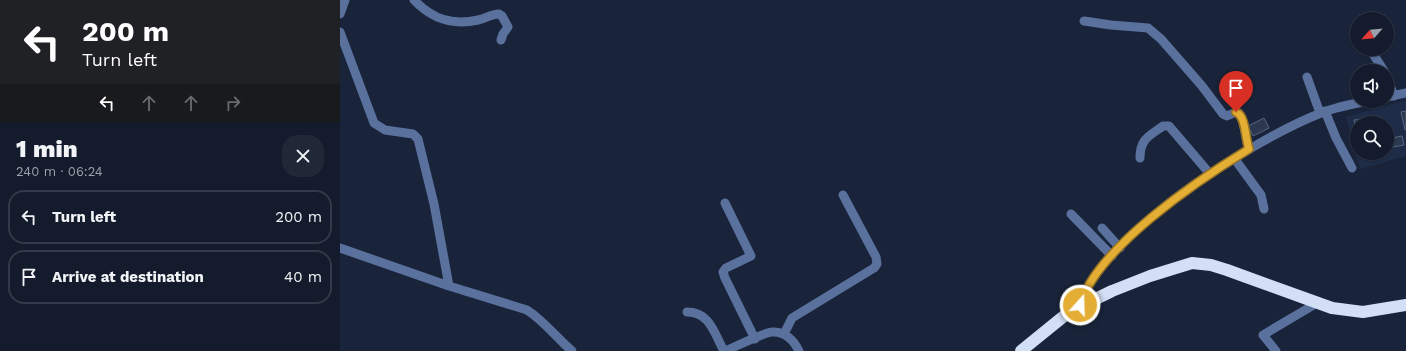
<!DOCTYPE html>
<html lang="en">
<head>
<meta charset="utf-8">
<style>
	:root { --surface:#131b2c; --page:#202838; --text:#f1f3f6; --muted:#9da1a9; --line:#323948 }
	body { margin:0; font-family:"Work Sans",sans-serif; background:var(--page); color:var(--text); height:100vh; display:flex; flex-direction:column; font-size:15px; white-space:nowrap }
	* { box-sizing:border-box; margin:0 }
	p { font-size:13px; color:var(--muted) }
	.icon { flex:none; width:22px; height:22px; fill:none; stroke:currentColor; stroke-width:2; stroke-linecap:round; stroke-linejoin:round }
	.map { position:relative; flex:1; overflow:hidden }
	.side { display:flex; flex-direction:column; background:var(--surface); width:340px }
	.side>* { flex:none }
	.hud { background:#202124; color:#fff; overflow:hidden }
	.needle { width:26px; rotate:243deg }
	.controls { position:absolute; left:1010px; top:12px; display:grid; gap:8px }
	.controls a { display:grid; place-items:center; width:44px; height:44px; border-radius:50%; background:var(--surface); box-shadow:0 1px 3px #0004,0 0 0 1px var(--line); font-size:20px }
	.pin { position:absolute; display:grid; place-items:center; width:34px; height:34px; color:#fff; margin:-41px -17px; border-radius:50% 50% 50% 0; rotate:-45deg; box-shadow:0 0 4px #0007 }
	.pin .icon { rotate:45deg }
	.me { position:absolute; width:44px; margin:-22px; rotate:20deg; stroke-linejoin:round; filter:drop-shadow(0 0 3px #0008) }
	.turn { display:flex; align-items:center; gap:14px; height:84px; padding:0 16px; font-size:18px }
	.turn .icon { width:52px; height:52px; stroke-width:2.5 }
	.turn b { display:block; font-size:28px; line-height:34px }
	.lanes { display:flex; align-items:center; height:38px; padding:0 16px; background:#0003; justify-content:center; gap:20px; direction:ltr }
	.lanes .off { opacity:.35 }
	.round { display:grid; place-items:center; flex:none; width:42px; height:42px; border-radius:16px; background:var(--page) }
	.headline { display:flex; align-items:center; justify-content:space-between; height:68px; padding:0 16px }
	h1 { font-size:24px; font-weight:800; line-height:30px }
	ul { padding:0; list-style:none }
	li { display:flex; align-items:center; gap:12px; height:54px; margin:0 8px 6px; padding:0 8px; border:2px solid var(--line); border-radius:16px }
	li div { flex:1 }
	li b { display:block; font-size:15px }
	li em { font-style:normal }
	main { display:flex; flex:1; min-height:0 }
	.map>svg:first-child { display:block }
	.built { fill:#1e2c48; fill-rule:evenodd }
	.building { fill:#2c3850; stroke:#58657f }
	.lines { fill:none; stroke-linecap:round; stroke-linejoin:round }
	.minor { stroke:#5a719e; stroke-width:9 }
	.highway { stroke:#d3dff5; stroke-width:12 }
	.route-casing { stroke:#947122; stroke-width:10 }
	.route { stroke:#e4ae35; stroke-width:7 }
</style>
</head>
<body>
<main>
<section class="side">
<div class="hud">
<div class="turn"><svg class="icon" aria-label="left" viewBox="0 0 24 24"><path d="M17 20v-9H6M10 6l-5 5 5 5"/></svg><div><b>200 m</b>Turn left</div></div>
<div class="lanes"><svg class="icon" aria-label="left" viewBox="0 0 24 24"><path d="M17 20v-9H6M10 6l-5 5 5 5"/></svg><svg class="icon off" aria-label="ahead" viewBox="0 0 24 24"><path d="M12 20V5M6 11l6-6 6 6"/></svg><svg class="icon off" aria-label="ahead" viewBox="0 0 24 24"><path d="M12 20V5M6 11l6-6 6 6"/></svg><svg class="icon off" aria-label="right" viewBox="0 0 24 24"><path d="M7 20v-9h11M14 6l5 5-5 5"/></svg></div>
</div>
<div class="headline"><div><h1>1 min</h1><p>240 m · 06:24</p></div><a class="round"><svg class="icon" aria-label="close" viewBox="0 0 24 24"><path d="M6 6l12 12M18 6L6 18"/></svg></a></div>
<ul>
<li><svg class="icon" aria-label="left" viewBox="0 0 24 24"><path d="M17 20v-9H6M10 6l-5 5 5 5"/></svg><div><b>Turn left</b></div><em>200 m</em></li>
<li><svg class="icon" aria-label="arrive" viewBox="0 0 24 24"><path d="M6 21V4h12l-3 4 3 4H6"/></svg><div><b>Arrive at destination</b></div><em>40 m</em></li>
</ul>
</section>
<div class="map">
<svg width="1066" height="351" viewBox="0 0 1066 351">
	<rect width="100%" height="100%" fill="#19243a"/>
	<path class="built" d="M1066 100V156L1020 169 1006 117ZM1017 123H1047V153H1017Z"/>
	<path class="building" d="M1066 111V129L1065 130 1061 112Z
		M924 118 929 128 913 136 908 126Z
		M1024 119 1025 123H1017V135L1014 120Z
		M1062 136 1064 145 1047 148V139Z"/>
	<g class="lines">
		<path class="minor" d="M74 0C92 19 112 26 138 20 145 19 151 14 159 14L162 16 168 27 163 34 161 40
			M0 14 5 0
			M744 21 771 25 808 28 821 39 862 86 883 114 887 116 896 112 899 113C906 123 904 137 909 149
			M0 32 34 123 45 130 73 134 78 139 94 204 109 286
			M1030 49 1044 71
			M967 77 980 113
			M1047 77 1054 96
			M1047 97 1066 93
			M985 111 996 138 1012 168
			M800 158C800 139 809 136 823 126H829L870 174
			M894 158 921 195 924 209
			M385 203 411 256 386 268 383 272 385 278 415 339
			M731 214 772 256
			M762 228 780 248
			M0 248 109 286 187 310C204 321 217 338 232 351
			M740 305C761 235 914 139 981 113 996 107 1012 104 1028 101
			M347 312C370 312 374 333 384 351
			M444 334 452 318 534 268 537 264 536 257 503 195
			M385 351C395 347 425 332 432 332 445 331 454 341 459 351
			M936 351 923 335 977 303"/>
		<path class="highway" d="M681 351 729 312 772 291 810 276 852 263 871 265 887 270 992 308 1023 312 1066 305"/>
	</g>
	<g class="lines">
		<defs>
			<path id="route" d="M740 305C757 248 858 180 909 149 905 138 906 116 896 112"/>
		</defs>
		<use href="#route" class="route-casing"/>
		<use href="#route" class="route"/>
	</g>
</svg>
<div class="controls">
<a><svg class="needle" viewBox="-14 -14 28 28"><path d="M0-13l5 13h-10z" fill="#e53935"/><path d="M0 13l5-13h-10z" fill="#9da1a9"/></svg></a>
<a><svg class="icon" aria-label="sound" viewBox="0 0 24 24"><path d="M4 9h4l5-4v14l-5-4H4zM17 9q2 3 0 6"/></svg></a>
<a><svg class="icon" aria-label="search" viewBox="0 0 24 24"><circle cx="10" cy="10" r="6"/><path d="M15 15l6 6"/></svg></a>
</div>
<div class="pin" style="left:896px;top:112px;background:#d93025"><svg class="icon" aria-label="arrive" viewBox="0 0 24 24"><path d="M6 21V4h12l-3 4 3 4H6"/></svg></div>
<svg class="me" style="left:740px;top:305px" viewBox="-20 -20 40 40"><circle r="17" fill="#e4ae35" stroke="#fff" stroke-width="3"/><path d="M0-11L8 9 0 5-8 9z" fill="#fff"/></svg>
</div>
</main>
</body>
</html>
